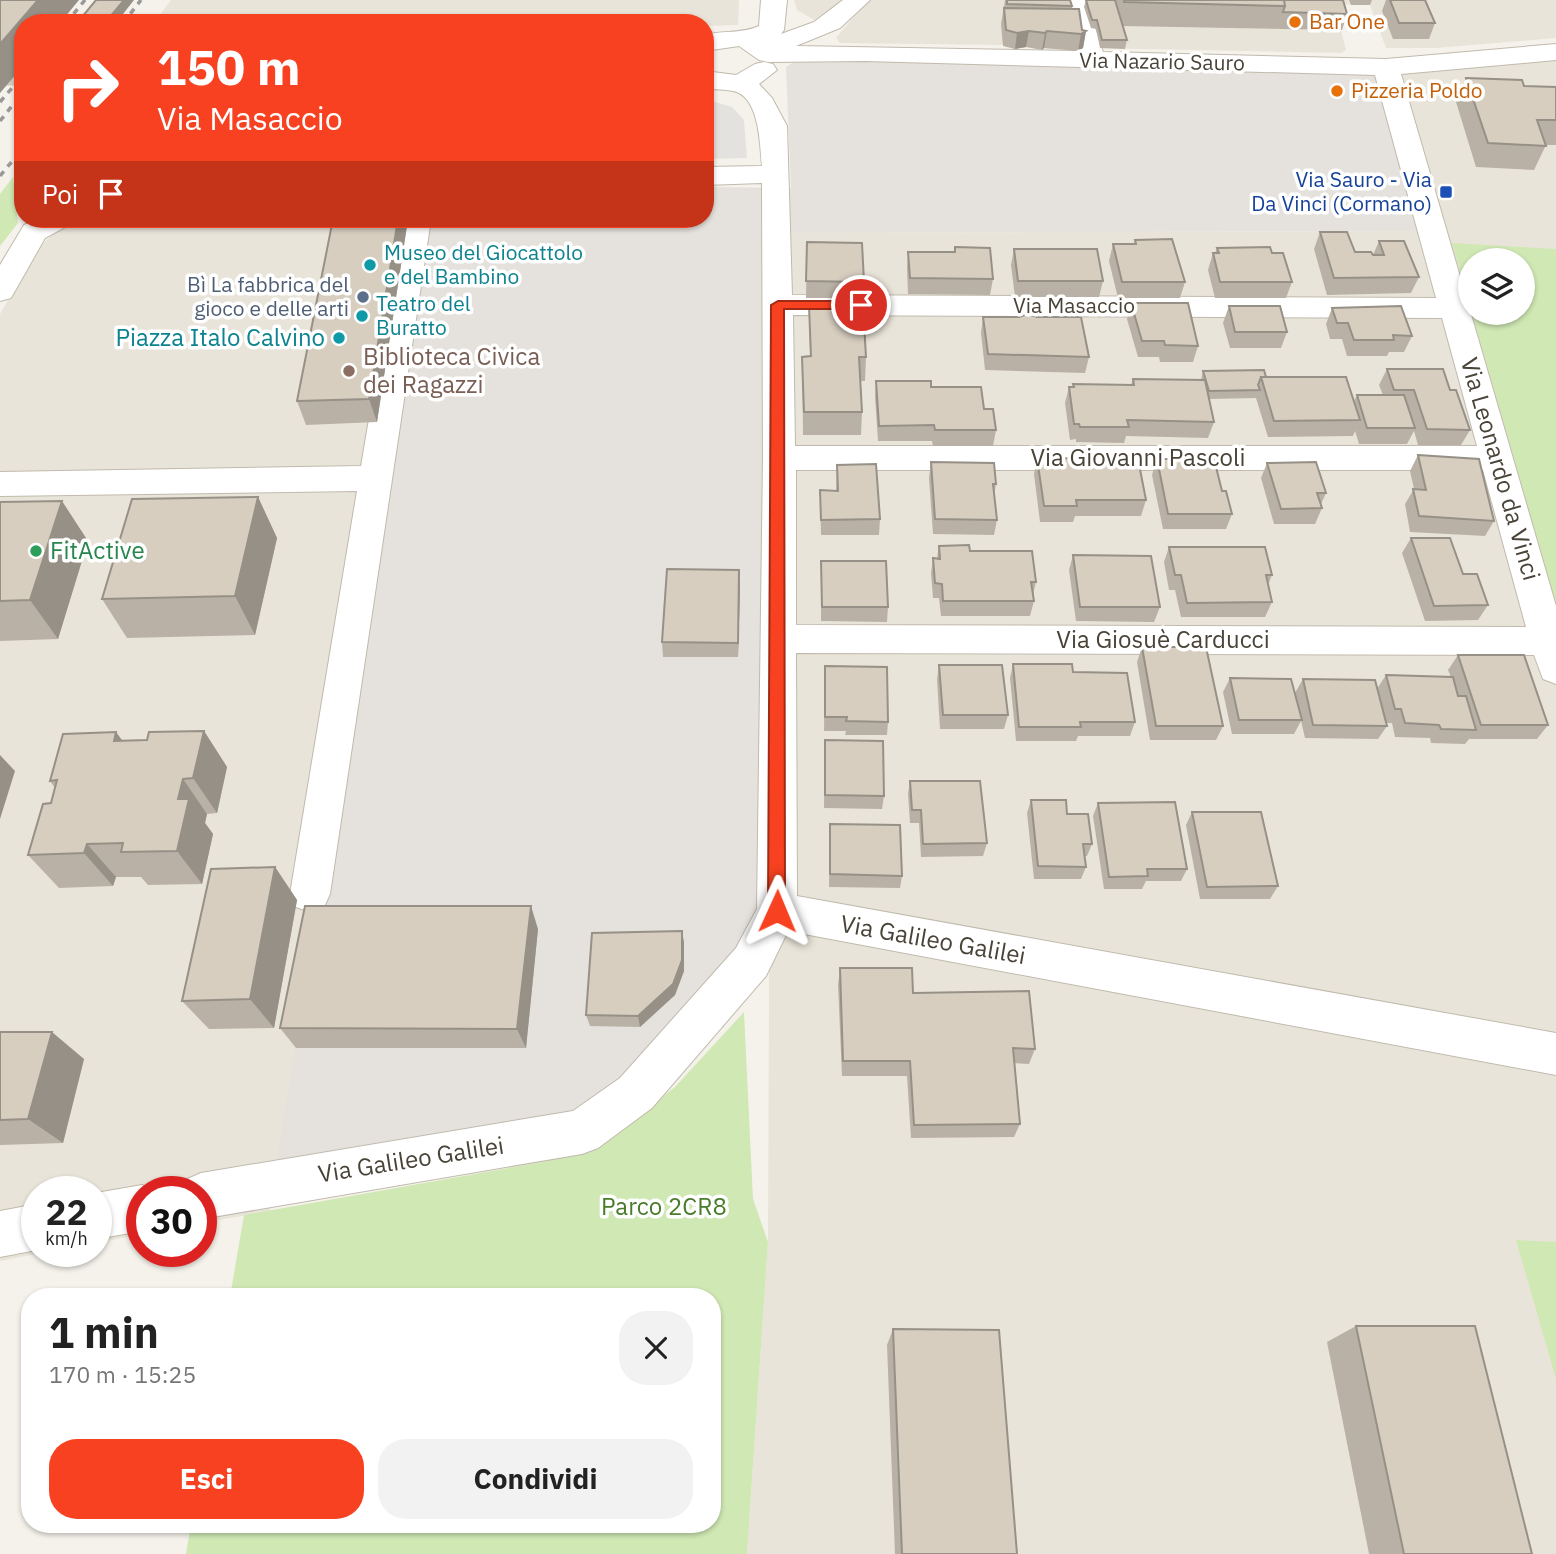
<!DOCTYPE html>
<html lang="it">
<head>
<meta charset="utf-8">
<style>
	:root { --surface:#fff; --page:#f2f2f2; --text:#222; --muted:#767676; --accent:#f74120 }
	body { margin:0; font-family:"IBM Plex Sans",sans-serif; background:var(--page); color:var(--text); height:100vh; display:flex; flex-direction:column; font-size:26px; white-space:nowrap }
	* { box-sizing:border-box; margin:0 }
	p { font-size:23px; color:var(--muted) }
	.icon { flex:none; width:38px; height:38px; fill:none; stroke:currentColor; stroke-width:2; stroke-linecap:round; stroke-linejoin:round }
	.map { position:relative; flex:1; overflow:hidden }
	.panel { position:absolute; left:21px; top:1288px; width:700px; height:245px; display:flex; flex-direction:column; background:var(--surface); border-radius:28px; box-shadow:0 2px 5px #0004 }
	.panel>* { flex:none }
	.banner { position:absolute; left:14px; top:14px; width:700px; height:214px; border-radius:28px; box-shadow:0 2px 5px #0004; background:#f74120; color:#fff; overflow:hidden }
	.buttons { position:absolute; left:1458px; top:248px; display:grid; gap:14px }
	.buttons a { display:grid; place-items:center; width:77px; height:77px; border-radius:50%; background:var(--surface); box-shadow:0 2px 5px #0004; font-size:35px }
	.speed { position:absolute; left:21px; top:1176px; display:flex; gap:14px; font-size:35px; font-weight:700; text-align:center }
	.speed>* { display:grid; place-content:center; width:91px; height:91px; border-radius:50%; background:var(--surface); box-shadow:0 2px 5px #0004; line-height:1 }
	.speed small { font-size:18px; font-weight:400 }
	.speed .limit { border:10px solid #d22; background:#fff; color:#111 }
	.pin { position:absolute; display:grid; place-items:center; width:60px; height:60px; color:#fff; margin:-30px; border:4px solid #fff; border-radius:50%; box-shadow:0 2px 7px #0007 }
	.me { position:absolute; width:77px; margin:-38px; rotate:1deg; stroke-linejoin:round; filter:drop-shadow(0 0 5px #0008) }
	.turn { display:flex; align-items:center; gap:24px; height:147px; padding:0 28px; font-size:32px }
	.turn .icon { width:91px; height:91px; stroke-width:2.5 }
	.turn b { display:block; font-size:49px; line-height:60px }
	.then { display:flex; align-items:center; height:66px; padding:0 28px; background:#0003; gap:14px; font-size:26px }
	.round { display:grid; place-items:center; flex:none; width:74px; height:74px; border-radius:28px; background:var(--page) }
	.overview { display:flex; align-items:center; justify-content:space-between; height:119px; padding:0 28px }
	h1 { font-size:42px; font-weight:700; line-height:52px }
	.cta { display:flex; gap:14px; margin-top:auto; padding:14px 28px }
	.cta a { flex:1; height:80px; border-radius:28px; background:var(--accent); color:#fff; font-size:28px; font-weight:700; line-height:80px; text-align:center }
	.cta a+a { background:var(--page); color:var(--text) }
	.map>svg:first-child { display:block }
	.residential { fill:#e9e4d9; fill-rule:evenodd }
	.industrial { fill:#e5e1dc }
	.green { fill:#d0e8b4 }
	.parking { fill:#e4e2df }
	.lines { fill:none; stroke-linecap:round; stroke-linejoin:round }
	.minor-tunnel { stroke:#d3cfc7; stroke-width:28; stroke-dasharray:28 14; stroke-linecap:butt }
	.minor-casing { stroke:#c1baad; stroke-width:2 }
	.minor { fill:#fff; fill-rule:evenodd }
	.rail { stroke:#999; stroke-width:3.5; stroke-dasharray:6 6; stroke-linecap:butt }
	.wall { fill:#b9b1a5 }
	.shaded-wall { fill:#969086 }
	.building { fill:#d7cec0; stroke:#969086; stroke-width:2 }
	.route { fill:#f74120; stroke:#a12a15; stroke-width:2 }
	.food-dot { fill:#e8710a; stroke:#fff; stroke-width:2.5 }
	.transit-dot { fill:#1a4fb4; stroke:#fff; stroke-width:2.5 }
	.culture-dot { fill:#0f9aa8; stroke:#fff; stroke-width:2.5 }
	.service-dot { fill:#5c6f8a; stroke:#fff; stroke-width:2.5 }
	.education-dot { fill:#8d6e63; stroke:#fff; stroke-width:2.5 }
	.leisure-dot { fill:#2e9e5b; stroke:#fff; stroke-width:2.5 }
	.labels { text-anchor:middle; stroke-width:7; stroke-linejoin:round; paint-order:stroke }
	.far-food-label { font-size:21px; fill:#c56008; stroke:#fff; text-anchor:start }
	.far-street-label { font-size:21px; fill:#494338; stroke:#fff }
	.far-transit-label { font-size:21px; fill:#164399; stroke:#fff; text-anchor:end }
	.far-culture-label { font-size:21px; fill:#0d838f; stroke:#fff; text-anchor:start }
	.far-service-label { font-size:21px; fill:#4e5e75; stroke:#fff; text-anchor:end }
	.culture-label { font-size:24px; fill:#0d838f; stroke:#fff; text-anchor:end }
	.education-label { font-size:24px; fill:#785e54; stroke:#fff; text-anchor:start }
	.street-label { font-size:24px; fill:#494338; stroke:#fff }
	.leisure-label { font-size:24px; fill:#27864d; stroke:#fff; text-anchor:start }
	.park-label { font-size:24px; fill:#497b2b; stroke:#fff }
</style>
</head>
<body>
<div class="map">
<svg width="1556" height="1554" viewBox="0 0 1556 1554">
	<rect width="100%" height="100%" fill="#f5f2eb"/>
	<path class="residential" d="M171 0H739L738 25 705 26V23H154Z
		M794 0H848L842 7 814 20 797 10Z
		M868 0H1556V38L1436 48H1386L1370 5 1334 4 1346 50 1342 53 1090 48 1078 51 1062 48 1060 50 1027 47 1015 49 1003 45 840 43 836 38Z
		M1556 59V1554H747L768 1242 772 233 1426 231 1383 69ZM1470 261H1522V313H1470Z
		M76 219H424L270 1211 201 1223V1192H142V1234L96 1243V1192H37V1251H51L0 1261V314L38 248 62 226Z"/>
	<path class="industrial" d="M797 60 1383 69 1426 231 772 233 771 910 580 1127 275 1174 424 219H705V187L791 188 786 67Z"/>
	<path class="green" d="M13 177 18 223 0 246V194Z
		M1452 243 1556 249V604L1472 313H1522V261H1470V305Z
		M744 1012 753 1199 768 1242 747 1554H186L191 1524H712V1297H230L244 1215 548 1161 604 1142 675 1087Z
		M1516 1240 1556 1242V1379Z"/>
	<path class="parking" d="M705 99 732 107 744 120 747 158 705 159Z"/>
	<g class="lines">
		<path class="minor-tunnel" d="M0 72 23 71"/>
		<defs>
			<path id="minor" d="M761 0H787L784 30 781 34 814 22 843 0H870L840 28 796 46 1077 51 1060 0H1086L1103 52 1386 59 1556 44V60L1401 74 1556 606V684L1543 679 1534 655 796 653 797 896 1556 1033V1075L788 931 766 976 652 1108 598 1148 582 1154 201 1219V1192H180L185 1180 201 1173 573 1111 620 1078 736 948 757 909 763 458 762 183 705 185V167L762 166C760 146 760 96 733 91 724 89 715 90 705 88V71L736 75 755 64 764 62 773 64 777 70 759 84 772 98 787 126 792 295 1436 298 1375 75 865 61 768 62 759 60 739 46 705 51V35C724 30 742 34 759 26ZM793 315 1442 318 1477 446H795ZM796 470H1483L1526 627 796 625Z
				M37 219H73L69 225 45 238 11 298 0 301V265L24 225Z
				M403 219H431L330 894 324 907 310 912 296 907 290 894 357 491 0 496V472L361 466Z
				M142 1185 158 1192H142V1231L96 1239V1193Z
				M37 1204V1250L0 1257V1211Z"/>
		</defs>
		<use href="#minor" class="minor-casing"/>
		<use href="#minor" class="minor"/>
		<path class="rail" d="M66 23 85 0
			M123 23 141 0
			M0 102 23 75
			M0 121 23 92
			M0 176 23 148"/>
	</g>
	<path class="wall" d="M1005 0H1070L1072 6V9L1082 30 1086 31 1083 48 1078 51 1044 48 1042 50 1026 47 1015 49 1003 46 1001 24Z
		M1086 0H1343L1347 14 1342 30 1122 26 1127 40 1125 49 1100 48 1096 29 1091 28 1084 7Z
		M1349 0H1372L1370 5H1351Z
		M1386 0H1425L1435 23 1429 39H1393L1382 11Z
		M1466 78 1524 86 1556 87V145H1546L1534 170 1476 167 1456 102Z
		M408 219 377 422 306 425 297 401Z
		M1320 232 1355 252 1373 255 1379 241 1419 277 1411 293 1327 295 1314 249Z
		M1135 240 1185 282 1180 298H1118L1109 261 1113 244H1134Z
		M807 242 864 282 863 298H806Z
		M955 247 993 279 990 295 908 294 907 268 908 252H954Z
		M1217 248 1272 253 1292 282 1286 298H1215L1208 270 1213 253H1215Z
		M1014 249 1103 281 1099 297H1015L1011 265Z
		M1131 303 1198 346 1193 362H1160L1159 357H1138L1127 319Z
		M809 306 866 357 865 381H860L862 412 861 435H803L802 357 810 356Z
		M1229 306 1287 332 1281 348H1230L1223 323Z
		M1332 308 1412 336 1404 352H1389L1387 356H1347L1342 339H1330L1326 324Z
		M983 317 1089 357 1085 373 985 370 981 333Z
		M1387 369 1450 390 1470 430 1461 445H1418L1414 431 1407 444H1359L1355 431 1353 436 1268 437 1256 398 1209 399 1214 422 1208 438 1126 436 1124 443 1076 442V439L1070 440 1065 403 1069 387H1073V384L1131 385 1133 379 1201 380 1203 371 1266 377 1354 401 1357 395H1383L1379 385Z
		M876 381 931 387 984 409 996 430 993 446H933L932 441H878L875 397Z
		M1418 455 1494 521 1485 536 1410 532 1405 504 1414 489 1410 471Z
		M1037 458 1146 500 1141 516H1075L1073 522H1040L1034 474Z
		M1157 459 1222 491 1232 514 1226 529H1163L1152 475Z
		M931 462 996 484 994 495 997 520 994 535 933 534 929 478Z
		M1267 463 1326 493 1321 504 1322 508 1315 524H1274L1261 478Z
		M837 465 880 519 879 535H821L820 490 836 491Z
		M258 497 277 538 255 635 127 638 102 599Z
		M0 502 88 541 58 639 0 641Z
		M1411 538 1463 574 1488 605 1478 620 1425 621 1402 553Z
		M939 546 970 551 1036 582 1033 595 1034 601 1030 616H941L939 598H933L931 573 933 558H937Z
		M1169 547 1272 575 1268 585 1272 602 1265 617H1181L1175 590H1169L1164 562Z
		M1073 555 1160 607 1154 622 1076 621 1069 570Z
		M821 561 888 607 887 622 821 621Z
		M740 585 738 657H663L662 642Z
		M1142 647 1223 726 1216 740H1150L1137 662Z
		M1458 655 1548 725 1537 739H1470V738L1465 744 1431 743 1430 738 1395 737 1392 723H1386L1387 726 1378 739 1305 738 1301 721 1294 734H1232L1223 692 1230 678 1295 693 1303 679 1377 689 1386 675 1451 677 1448 670Z
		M1013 664 1073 672 1135 722 1130 736H1078L1076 741H1016L1010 678Z
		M939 665 1008 715 1004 729H940L937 679Z
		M825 666 888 722 887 735H845L846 731H824Z
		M204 731 227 767 217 813 207 814 205 823 213 834 202 884 148 885 141 877H116L113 886 59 888 28 855 51 803 55 788 50 781 116 732 122 740H147Z
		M825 740 884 796 882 809 824 808Z
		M910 781 987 843 983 856 921 857 919 823H910L908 794Z
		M1031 800 1067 814 1092 844 1087 856H1085L1086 867 1081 879H1034L1027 813Z
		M1098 803 1187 869 1181 881H1146L1142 889H1104L1093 816Z
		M1192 812 1278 886 1270 899H1200L1186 825Z
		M830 824 902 876 900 888 829 887Z
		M275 867 297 900 274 1028 209 1029 182 1001Z
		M538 929 526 1048H296L280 1028Z
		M682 931 684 943V971L675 995 640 1027 590 1026 586 1015Z
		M840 968 913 993 1035 1049 1029 1064 1014 1063 1020 1124 1014 1137 911 1138 907 1076H842L838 985Z
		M0 1032 84 1059 63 1143 0 1145Z
		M1356 1326 1532 1554H1369L1327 1342Z
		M893 1329 1017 1554H895L887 1345Z"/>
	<path class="shaded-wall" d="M38 0H79L60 23H23V66L0 93V44Z
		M124 0H134L116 23H105Z
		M1029 31 1026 47 1015 49 1017 33Z
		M1047 31 1044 48 1042 50 1045 33Z
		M1086 31 1083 48 1078 51 1081 34Z
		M398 219H408L377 422 369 399Z
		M258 497 277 538 255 635 235 596Z
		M62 501 88 541 58 639 30 600Z
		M739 570 740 585 738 657V643Z
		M204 731 227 767 217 813 193 778Z
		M116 732 142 769 114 741Z
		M0 755 15 771 0 819Z
		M183 779 207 814 205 823 213 834 202 884 177 851 178 799Z
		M87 844 116 877 113 886 84 853Z
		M275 867 297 900 274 1028 250 999Z
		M531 906 538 929 526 1048 517 1029Z
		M682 931 684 943V971L675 995 640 1027 638 1016Z
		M52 1032 84 1059 63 1143 28 1119Z"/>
	<path class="building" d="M0 0H38L0 44Z
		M96 0H124L105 23H77Z
		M1007 0H1070L1072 6 1007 4Z
		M1086 0H1115L1127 40H1102L1097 20H1092Z
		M1124 0H1284L1285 6 1124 2Z
		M1284 0H1343L1347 14 1283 12 1285 6Z
		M1390 0H1425L1435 23H1399Z
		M1004 8 1079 9 1082 30 1086 31 1081 34 1047 31 1045 33 1029 31 1017 33 1006 30Z
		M1466 78 1522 80 1524 86 1556 87V120H1537L1546 146 1488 143Z
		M333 219H398L369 399 297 401Z
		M401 219H404L403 227Z
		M1320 232H1347L1355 252H1371L1373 255H1384L1379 241H1404L1419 277 1334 278Z
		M1172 239 1185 282H1122L1113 244H1136L1135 240Z
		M807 242 862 243 864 282 806 281Z
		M955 247 990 248 993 279 910 278 908 252H955Z
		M1270 247 1272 253H1283L1292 282H1220L1213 253H1219L1217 248Z
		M1014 249H1097L1103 281H1018Z
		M1131 303H1188L1198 346 1165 345 1164 341H1142Z
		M809 306H863L866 357H859L862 412H804L802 357 811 356Z
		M1229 306H1280L1287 332H1235Z
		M1401 306 1412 336 1393 335 1394 340H1354L1348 323H1337L1332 308Z
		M1028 314 1037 317H1081L1089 357 988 354 983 317H1019Z
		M1387 369H1443L1450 390H1456L1470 430 1427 429 1414 390H1394Z
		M1264 370 1266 377H1261L1258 385 1260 390 1209 391 1203 371Z
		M1261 377H1346L1360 420 1274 421Z
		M1133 379 1205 380 1214 422 1127 420 1129 427H1080L1079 424H1074L1069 387H1074L1073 384 1134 385Z
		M876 381H931V387H981L984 409H993L996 430H935L934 425 879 426Z
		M1357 395H1404L1415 428H1367Z
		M1418 455 1479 459 1494 521 1419 516 1413 489 1426 490Z
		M1037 458 1138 459 1146 500H1076L1077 506H1044Z
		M1157 459H1214L1222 491H1226L1232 514H1168Z
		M931 462 994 463 996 484H993L997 520 935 519Z
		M1316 462 1326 493H1317L1322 508 1281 509 1267 463Z
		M876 464 880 519 821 520 820 490 838 491 837 465Z
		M258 497 235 596 102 599 132 499Z
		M62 501 30 600 0 601V502Z
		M1411 538H1450L1463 574H1477L1488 605 1434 606Z
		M969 545 970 551H1032L1036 582H1031L1034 601H943L942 584 935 583 933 558 940 559 939 546Z
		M1169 547H1265L1272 575H1266L1272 602 1187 603 1181 575H1175Z
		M1073 555 1151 556 1160 607H1080Z
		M821 561H886L888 607H822Z
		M667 569 739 570 738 643 662 642Z
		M1142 647H1206L1223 726H1156Z
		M1458 655H1524L1548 725H1481Z
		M1013 664H1072L1073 672 1127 673 1135 722H1080L1081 727H1019Z
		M939 665H1002L1008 715H943Z
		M825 666 887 667 888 722 846 721 847 717H825Z
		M1386 675 1453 677 1458 696H1466L1476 730 1441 729 1439 725 1405 723 1401 709H1395Z
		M1230 678 1291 679 1302 720H1239Z
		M1303 679 1375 680 1387 726 1313 725Z
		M204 731 193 778 183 779 178 799H189L177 851 121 852 123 843 87 844 84 853 28 855 43 804 51 803 57 780 50 781 63 734 116 732 114 741 147 740 149 732Z
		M825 740 883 741 884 796 825 795Z
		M910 781H980L987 843 923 844 921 810H912Z
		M1031 800H1066L1067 814H1088L1092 844H1083L1086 867 1038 866Z
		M1175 802 1187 869H1147L1148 876 1109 877 1098 803Z
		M1192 812H1261L1278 886 1207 887Z
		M830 824 900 825 902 876 830 874Z
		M275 867 250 999 182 1001 211 869Z
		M305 906H531L517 1029 280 1028Z
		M682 931V960L673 984 638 1016 586 1015 592 933Z
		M840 968H912L913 993 1029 991 1035 1049 1013 1048 1020 1124 914 1125 910 1061H843Z
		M0 1032H52L28 1119 0 1120Z
		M1356 1326H1475L1532 1554H1404Z
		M893 1329 999 1330 1017 1554H902Z"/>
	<path class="route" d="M778 301H861L867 305 861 309H784L785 911 783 916 777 918 771 916 768 911 771 305Z"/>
	<g class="food-dot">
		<circle cx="1295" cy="22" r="7"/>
		<circle cx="1337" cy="91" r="7"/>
	</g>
	<rect class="transit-dot" x="1439" y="185" width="14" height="14" rx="3.5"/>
	<g class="culture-dot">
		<circle cx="370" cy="265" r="7"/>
		<circle cx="362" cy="316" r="7"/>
		<circle cx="339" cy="338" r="7"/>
	</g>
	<circle class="service-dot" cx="363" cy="297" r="7"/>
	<circle class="education-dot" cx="349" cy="371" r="7"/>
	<circle class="leisure-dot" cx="36" cy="551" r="7"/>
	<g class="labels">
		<g class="far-food-label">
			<text x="1309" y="29">Bar One</text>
			<text x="1351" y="98">Pizzeria Poldo</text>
		</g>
		<g class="far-street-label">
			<text transform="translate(1162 62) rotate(1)" y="7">Via Nazario Sauro</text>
			<text x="1074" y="313">Via Masaccio</text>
		</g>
		<g class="far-transit-label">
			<text x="1432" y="187">Via Sauro - Via<tspan x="1432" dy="24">Da Vinci (Cormano)</tspan></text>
		</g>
		<g class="far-culture-label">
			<text x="384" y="260">Museo del Giocattolo<tspan x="384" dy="24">e del Bambino</tspan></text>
			<text x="376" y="311">Teatro del<tspan x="376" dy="24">Buratto</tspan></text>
		</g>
		<g class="far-service-label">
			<text x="349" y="292">Bì La fabbrica del<tspan x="349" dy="24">gioco e delle arti</tspan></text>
		</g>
		<g class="culture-label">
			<text x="325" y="346">Piazza Italo Calvino</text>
		</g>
		<g class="education-label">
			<text x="363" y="365">Biblioteca Civica<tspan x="363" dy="28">dei Ragazzi</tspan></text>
		</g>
		<g class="street-label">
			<text x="1138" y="466">Via Giovanni Pascoli</text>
			<text transform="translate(1500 469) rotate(74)" y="8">Via Leonardo da Vinci</text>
			<text x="1163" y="648">Via Giosuè Carducci</text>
			<text transform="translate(933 940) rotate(10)" y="8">Via Galileo Galilei</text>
			<text transform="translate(411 1160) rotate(-9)" y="8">Via Galileo Galilei</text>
		</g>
		<g class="leisure-label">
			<text x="50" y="559">FitActive</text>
		</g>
		<g class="park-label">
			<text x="664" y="1215">Parco 2CR8</text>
		</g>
	</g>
</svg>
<div class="buttons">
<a><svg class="icon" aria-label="layers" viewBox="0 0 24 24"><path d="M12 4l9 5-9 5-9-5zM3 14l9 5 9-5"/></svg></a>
</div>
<div class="speed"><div>22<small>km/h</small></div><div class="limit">30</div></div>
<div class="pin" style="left:861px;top:305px;background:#d93025"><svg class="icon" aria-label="arrive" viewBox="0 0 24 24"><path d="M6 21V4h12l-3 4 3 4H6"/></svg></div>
<svg class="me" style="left:777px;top:911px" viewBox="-20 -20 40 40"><path d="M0-17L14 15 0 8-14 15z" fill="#f74120" stroke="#fff" stroke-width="4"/></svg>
<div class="banner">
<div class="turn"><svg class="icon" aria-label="right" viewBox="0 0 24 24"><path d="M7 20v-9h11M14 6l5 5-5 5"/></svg><div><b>150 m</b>Via Masaccio</div></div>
<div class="then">Poi<svg class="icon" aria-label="arrive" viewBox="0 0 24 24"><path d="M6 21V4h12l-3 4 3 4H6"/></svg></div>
</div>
<section class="panel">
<div class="overview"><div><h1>1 min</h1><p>170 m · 15:25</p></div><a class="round"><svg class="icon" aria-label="close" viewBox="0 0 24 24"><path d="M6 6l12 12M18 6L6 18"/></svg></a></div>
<div class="cta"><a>Esci</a><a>Condividi</a></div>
</section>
</div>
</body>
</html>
